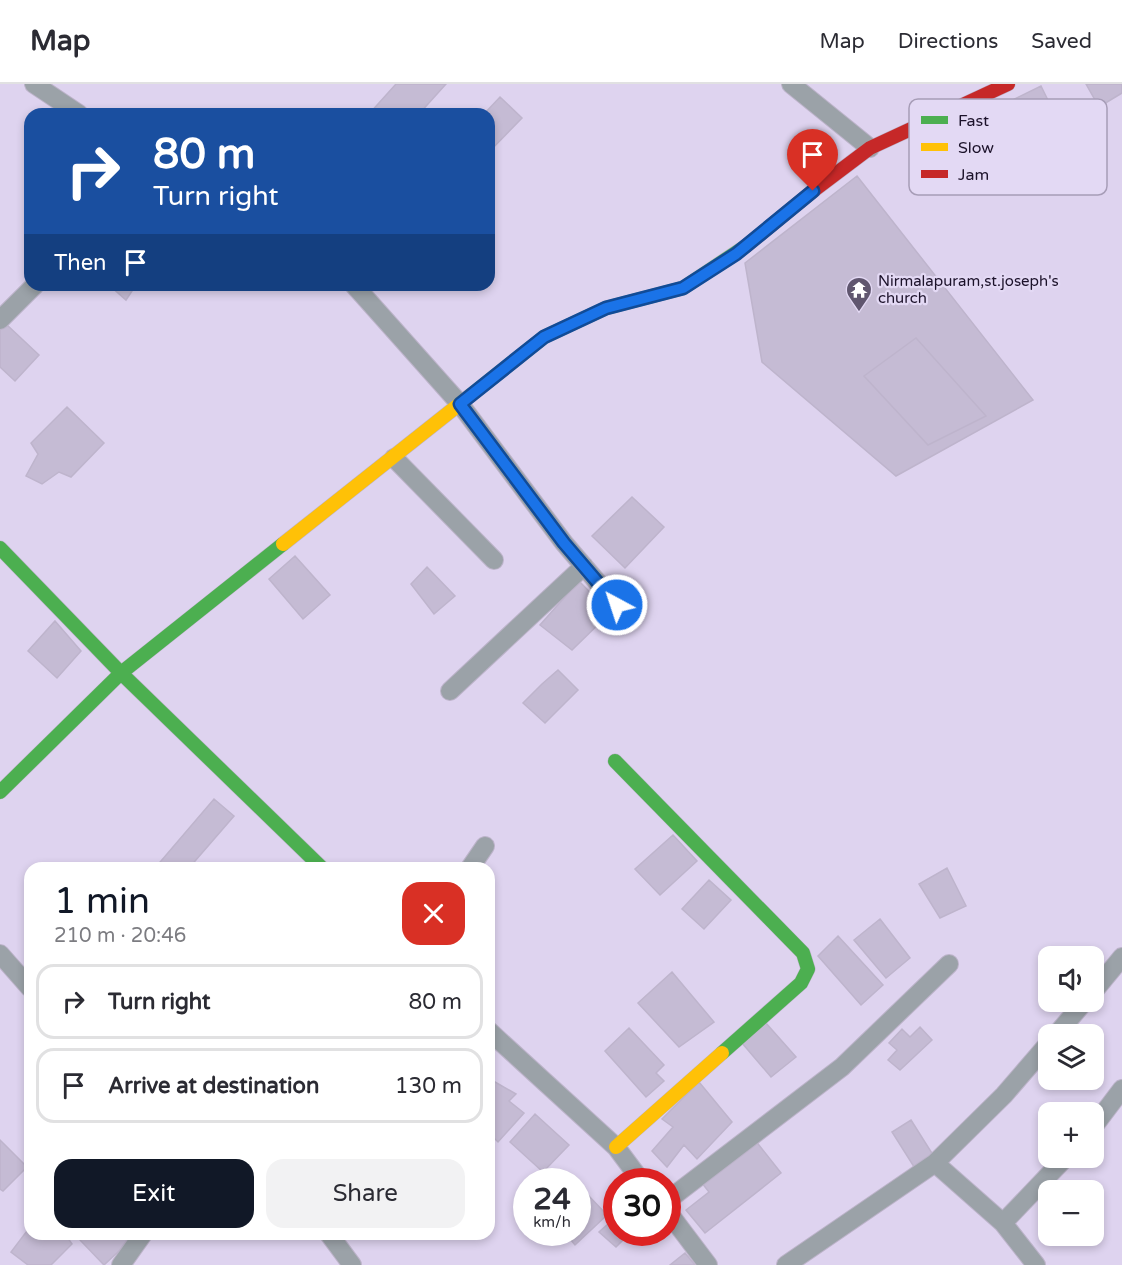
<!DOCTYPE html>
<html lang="en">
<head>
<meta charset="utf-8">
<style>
	:root { --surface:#fff; --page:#f2f2f3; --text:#2b2b33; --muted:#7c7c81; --line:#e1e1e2; --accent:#111827 }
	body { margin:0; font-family:"Varela Round",sans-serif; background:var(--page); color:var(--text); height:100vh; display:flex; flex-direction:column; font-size:22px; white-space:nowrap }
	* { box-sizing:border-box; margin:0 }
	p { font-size:20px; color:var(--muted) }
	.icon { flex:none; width:33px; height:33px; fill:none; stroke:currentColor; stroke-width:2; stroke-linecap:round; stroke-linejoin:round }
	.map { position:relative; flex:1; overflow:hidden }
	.drawer { position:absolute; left:24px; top:778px; width:471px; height:378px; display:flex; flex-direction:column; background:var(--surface); border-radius:18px; box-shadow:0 3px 9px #0003 }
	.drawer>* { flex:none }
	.guide { position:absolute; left:24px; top:24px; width:471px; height:183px; border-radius:18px; box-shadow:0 3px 9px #0003; background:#1a4fa0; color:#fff; overflow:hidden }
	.controls { position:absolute; left:1038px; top:862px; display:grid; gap:12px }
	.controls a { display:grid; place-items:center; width:66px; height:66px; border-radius:12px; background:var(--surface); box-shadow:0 3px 9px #0003; font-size:30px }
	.speed { position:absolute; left:513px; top:1084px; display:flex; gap:12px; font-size:30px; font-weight:700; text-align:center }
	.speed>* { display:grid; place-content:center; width:78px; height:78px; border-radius:50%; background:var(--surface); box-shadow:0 3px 9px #0003; line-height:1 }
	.speed small { font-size:15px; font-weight:400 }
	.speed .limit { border:9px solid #d22; background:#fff; color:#111 }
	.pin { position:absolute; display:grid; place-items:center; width:51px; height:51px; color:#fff; margin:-62px -26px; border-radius:50% 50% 50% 0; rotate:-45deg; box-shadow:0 0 6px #0007 }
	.pin .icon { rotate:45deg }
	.me { position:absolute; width:66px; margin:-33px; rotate:320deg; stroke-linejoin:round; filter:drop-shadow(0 0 4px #0008) }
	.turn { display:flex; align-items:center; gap:21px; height:126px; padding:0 30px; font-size:27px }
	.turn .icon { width:78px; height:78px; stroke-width:2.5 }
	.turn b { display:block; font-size:42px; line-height:51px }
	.then { display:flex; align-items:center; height:57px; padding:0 30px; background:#0003; gap:12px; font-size:22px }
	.round { display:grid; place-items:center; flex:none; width:63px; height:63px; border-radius:18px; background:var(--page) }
	.head { display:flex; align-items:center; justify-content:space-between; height:102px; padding:0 30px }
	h1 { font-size:36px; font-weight:600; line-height:45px; color:var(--accent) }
	.action { display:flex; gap:12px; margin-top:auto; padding:12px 30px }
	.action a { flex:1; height:69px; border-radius:18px; background:var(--accent); color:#fff; font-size:24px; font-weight:600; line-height:69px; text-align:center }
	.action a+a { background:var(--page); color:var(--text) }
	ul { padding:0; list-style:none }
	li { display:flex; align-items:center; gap:18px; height:75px; margin:0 12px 9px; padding:0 18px; border:3px solid var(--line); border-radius:18px }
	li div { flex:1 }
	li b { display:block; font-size:22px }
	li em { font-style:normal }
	header { display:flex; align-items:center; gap:36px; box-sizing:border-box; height:84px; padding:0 30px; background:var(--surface); border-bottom:2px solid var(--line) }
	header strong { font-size:28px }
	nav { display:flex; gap:33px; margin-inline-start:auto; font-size:21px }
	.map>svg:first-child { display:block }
	.building { fill:#c5bbd4; stroke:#beb4cc; stroke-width:1.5 }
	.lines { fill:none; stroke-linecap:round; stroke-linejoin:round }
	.street-casing { stroke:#bcb3c9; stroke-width:20 }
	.fast-casing { stroke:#bcb3c9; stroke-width:15 }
	.slow-casing { stroke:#bcb3c9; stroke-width:15 }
	.jam-casing { stroke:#bcb3c9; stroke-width:15 }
	.street { stroke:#9ba2a8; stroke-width:18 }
	.fast { stroke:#4caf50; stroke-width:14 }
	.slow { stroke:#ffc107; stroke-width:14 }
	.jam { stroke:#c62828; stroke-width:14 }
	.route-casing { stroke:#114b97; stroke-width:15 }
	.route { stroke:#1a73e8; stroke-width:10 }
	.labels { text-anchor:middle; stroke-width:4.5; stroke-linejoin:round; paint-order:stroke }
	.poi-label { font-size:15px; fill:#1c122a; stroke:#e3d9f4; text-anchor:start }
	.key { fill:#e3d9f4; stroke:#a79db7; stroke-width:1.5 }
	.key-label { font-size:16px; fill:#1c122a }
</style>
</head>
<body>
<header>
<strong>Map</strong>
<nav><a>Map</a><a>Directions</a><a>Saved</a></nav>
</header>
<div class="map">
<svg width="1122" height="1181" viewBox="0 0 1122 1181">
	<rect width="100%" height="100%" fill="#ded3ef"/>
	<path class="building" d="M396 0H446L419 30H369Z
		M1086 0H1122V9L1099 23Z
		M1041 2 1065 51 1014 76 990 27Z
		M500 13 522 34 489 68V30H484Z
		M857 92 1033 316 896 392 762 278 745 179Z
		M109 201H136L126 216Z
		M6 240 39 271 15 297 0 283V246Z
		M916 254 986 332 928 361 864 292Z
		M67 323 104 359 71 393 59 388 42 400 26 392 38 370 31 359Z
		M632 413 664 443 625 484 592 452Z
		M295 472 330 511 303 535 269 495Z
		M427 483 455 512 434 530 411 500Z
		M579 497 610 529 572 566 540 541Z
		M55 537 81 567 57 594 28 567Z
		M558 586 578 606 545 639 523 619 542 600Z
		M214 715 234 732 189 784H155Z
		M673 751 697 777 660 811 635 785Z
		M947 784 966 822 940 834 919 800Z
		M709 796 731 816 704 845 682 825Z
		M880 835 910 874 886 894 854 856Z
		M838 852 883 901 861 921 818 872Z
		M672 888 714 938 679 963 638 919Z
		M765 938 796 973 771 993 742 959Z
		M920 943 932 956 900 986 888 976 897 966 889 959 902 945 910 953Z
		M629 944 664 981 656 989 664 997 646 1013 605 967Z
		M495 998 516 1010 509 1017 524 1029 498 1058 489 1049V1003Z
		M699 998 732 1038 697 1075 684 1061 667 1083 652 1067 673 1043 662 1035Z
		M535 1030 569 1061 543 1088 510 1058Z
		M911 1036 935 1074 916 1086 892 1048Z
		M0 1056 27 1083 3 1107 0 1105Z
		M755 1056 781 1089 705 1149 686 1126 709 1108 702 1099Z
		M587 1110 607 1131 575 1161 565 1149H578V1119Z
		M616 1133V1149H630L616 1163 599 1148Z
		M30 1143V1150H65L72 1160 51 1181H28L11 1168Z
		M82 1150H131L120 1166 104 1181 79 1155Z
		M685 1169 695 1181H670Z"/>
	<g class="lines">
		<defs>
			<path id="street" d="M34 0 79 30
				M791 0 870 64
				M354 201 460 320 564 459 617 521
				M0 236 35 201
				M394 374 494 476
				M450 607 584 482
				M470 784 485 762
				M0 870 30 904
				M1094 907 1122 873
				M489 947 616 1063 642 1098
				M1056 951 1084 918
				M1094 1042 1122 1005
				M935 1079 1004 1011 1048 960
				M668 1116 842 983 949 880
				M668 1128 708 1181
				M1003 1139 1065 1074
				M329 1150 352 1181
				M121 1181 143 1150
				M786 1181 935 1079 1003 1139 1036 1181"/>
			<path id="fast" d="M471 311 544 253 606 224 683 204 746 162
				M0 464 121 589 322 784
				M615 677 803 869 808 885 801 899 722 969
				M0 708 121 589 283 460"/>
			<path id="slow" d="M283 460 471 311
				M616 1063 722 969"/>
			<path id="jam" d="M746 162 813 107 870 64 1008 0"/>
		</defs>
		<use href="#street" class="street-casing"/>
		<use href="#fast" class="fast-casing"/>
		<use href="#slow" class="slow-casing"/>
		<use href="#jam" class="jam-casing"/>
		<use href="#street" class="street"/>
		<use href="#fast" class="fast"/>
		<use href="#slow" class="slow"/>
		<use href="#jam" class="jam"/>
	</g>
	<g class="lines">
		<defs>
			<path id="route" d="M617 521 564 459 460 320 544 253 606 224 683 204 736 170 813 107"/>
		</defs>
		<use href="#route" class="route-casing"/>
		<use href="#route" class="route"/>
	</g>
	<defs>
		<symbol id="temple-pin" viewBox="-11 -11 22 30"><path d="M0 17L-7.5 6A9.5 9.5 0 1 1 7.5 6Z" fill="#60566f" stroke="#e3d9f4"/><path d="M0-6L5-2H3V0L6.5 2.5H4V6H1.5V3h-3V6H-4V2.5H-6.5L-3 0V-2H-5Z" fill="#fff"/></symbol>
	</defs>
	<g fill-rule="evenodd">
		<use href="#temple-pin" x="844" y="191" width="30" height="40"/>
	</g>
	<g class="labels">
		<g class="poi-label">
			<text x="878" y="202">Nirmalapuram,st.joseph's<tspan x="878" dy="17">church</tspan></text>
		</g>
	</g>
	<rect x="909" y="15" width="198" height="96" rx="9" class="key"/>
	<rect x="921" y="32" width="27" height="8" fill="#4caf50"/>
	<rect x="921" y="59" width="27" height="8" fill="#ffc107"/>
	<rect x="921" y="86" width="27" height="8" fill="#c62828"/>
	<g class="key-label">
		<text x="958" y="42">Fast</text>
		<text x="958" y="69">Slow</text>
		<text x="958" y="96">Jam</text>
	</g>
</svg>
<div class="controls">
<a><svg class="icon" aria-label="sound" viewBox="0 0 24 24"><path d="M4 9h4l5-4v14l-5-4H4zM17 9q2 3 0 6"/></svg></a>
<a><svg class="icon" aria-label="layers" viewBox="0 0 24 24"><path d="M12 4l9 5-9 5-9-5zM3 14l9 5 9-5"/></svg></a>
<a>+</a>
<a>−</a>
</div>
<div class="speed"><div>24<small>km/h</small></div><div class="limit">30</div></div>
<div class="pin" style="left:813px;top:107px;background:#d93025"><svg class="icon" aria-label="arrive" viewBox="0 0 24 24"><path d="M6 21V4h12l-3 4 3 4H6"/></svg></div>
<svg class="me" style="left:617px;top:521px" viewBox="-20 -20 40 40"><circle r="17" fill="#1a73e8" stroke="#fff" stroke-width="3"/><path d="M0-11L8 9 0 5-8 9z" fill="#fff"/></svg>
<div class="guide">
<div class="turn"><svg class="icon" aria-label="right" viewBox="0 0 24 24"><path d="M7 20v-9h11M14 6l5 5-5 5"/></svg><div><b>80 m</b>Turn right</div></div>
<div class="then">Then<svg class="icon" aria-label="arrive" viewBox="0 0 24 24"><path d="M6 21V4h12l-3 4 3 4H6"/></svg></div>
</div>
<section class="drawer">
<div class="head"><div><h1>1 min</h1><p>210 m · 20:46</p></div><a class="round" style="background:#d93025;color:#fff"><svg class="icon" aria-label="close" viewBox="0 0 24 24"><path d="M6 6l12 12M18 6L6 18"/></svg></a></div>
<ul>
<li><svg class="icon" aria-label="right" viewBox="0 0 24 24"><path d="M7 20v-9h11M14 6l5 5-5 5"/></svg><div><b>Turn right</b></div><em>80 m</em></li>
<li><svg class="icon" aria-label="arrive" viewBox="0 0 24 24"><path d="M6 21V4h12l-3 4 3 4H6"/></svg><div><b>Arrive at destination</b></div><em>130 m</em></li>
</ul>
<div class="action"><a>Exit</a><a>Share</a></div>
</section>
</div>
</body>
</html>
